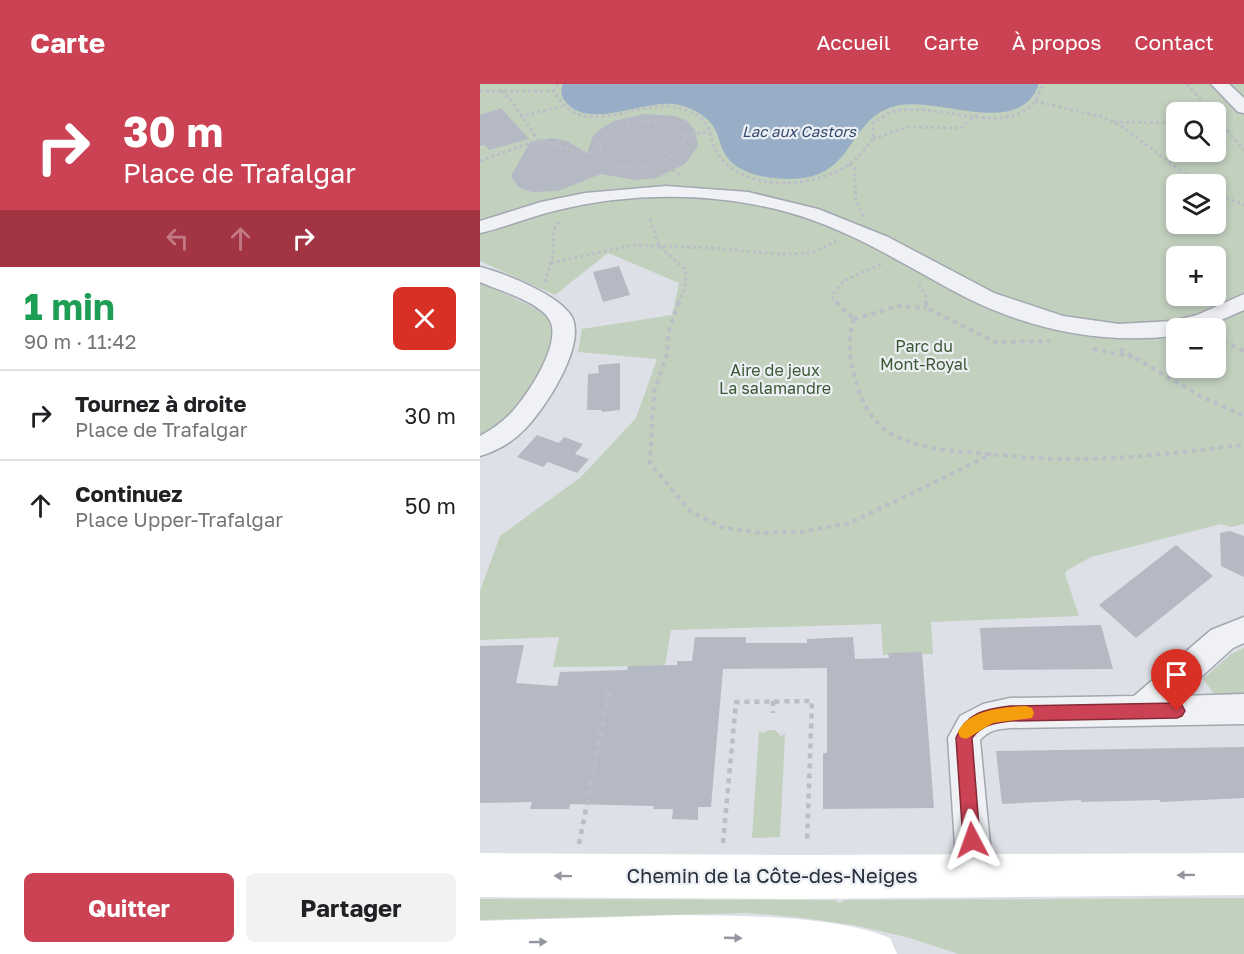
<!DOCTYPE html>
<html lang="fr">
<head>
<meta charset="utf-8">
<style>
	:root { --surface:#fff; --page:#f2f2f2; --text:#202124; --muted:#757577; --line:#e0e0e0; --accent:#cb4254 }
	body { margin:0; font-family:"Golos Text",sans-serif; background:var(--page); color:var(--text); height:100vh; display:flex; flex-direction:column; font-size:22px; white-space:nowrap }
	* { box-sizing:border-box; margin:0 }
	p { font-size:20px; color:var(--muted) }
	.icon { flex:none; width:33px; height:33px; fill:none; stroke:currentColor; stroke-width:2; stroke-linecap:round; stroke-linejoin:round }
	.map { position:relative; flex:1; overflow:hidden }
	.details { display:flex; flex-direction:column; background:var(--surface); width:480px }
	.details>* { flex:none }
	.hud { background:#cb4254; color:#fff; overflow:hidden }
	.controls { position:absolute; left:686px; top:18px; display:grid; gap:12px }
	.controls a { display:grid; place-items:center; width:60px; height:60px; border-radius:9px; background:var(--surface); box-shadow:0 3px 9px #0003; font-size:30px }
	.pin { position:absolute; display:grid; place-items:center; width:51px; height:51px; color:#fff; margin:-62px -26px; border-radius:50% 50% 50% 0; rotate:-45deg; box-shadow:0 0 6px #0007 }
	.pin .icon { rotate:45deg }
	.me { position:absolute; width:66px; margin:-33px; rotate:356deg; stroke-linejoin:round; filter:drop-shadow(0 0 4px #0008) }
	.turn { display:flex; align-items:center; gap:21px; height:126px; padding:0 24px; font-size:27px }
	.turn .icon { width:78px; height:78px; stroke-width:2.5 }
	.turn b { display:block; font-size:42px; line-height:51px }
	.lanes { display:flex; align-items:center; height:57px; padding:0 24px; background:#0003; justify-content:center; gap:30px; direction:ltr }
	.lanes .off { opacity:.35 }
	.round { display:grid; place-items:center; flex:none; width:63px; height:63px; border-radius:9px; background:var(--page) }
	.headline { display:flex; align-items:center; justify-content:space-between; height:102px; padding:0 24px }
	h1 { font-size:36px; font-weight:700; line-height:45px; color:#1e9e55 }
	.cta { display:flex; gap:12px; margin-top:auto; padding:12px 24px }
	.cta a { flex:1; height:69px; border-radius:9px; background:var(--accent); color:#fff; font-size:24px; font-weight:700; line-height:69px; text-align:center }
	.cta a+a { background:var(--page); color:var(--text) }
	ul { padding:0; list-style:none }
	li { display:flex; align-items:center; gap:18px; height:90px; padding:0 24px; border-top:2px solid var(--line) }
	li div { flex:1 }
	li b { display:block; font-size:22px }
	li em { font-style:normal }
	header { display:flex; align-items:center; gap:36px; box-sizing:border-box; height:84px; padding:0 30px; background:var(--accent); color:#fff }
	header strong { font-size:28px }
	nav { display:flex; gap:33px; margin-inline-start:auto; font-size:21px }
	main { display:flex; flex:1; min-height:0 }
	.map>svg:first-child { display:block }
	.green { fill:#c2d0be; fill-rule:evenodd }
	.water { fill:#98adc6 }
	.building { fill:#b4b9c3 }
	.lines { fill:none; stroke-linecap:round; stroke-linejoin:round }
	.street-casing { stroke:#a3a7b0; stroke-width:3 }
	.path-far2 { stroke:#bbbec5; stroke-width:3; stroke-dasharray:3 3; stroke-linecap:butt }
	.path-far1 { stroke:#bbbec5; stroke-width:4; stroke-dasharray:4.5 4.5; stroke-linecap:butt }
	.path { stroke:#bbbec5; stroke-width:4.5; stroke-dasharray:5 5; stroke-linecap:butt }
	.street { fill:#eff1f5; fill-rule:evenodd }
	.secondary { fill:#fff; fill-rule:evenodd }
	.oneway { fill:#93969e }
	.route { fill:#cb4254; stroke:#842b37; stroke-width:1.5 }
	.slow { fill:#f59e0b }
	.labels { text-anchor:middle; stroke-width:4.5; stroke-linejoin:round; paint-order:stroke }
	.far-water-label { font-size:15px; font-style:italic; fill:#324c6f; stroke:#eceff4 }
	.park-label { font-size:16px; fill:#3a5834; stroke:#eceff4 }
	.near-street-label { font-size:20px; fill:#272e3c; stroke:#eceff4 }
</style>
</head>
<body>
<header>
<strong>Carte</strong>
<nav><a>Accueil</a><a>Carte</a><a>À propos</a><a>Contact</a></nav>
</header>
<main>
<section class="details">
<div class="hud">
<div class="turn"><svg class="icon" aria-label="right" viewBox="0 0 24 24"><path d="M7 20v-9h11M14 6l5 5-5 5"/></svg><div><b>30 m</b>Place de Trafalgar</div></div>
<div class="lanes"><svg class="icon off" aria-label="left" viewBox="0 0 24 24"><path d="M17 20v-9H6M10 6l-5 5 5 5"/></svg><svg class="icon off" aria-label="ahead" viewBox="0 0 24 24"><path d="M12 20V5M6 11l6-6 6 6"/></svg><svg class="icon" aria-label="right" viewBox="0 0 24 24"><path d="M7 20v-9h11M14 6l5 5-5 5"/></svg></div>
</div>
<div class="headline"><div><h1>1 min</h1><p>90 m · 11:42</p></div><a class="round" style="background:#d93025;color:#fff"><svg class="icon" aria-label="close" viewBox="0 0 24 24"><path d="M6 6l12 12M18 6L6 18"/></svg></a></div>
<ul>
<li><svg class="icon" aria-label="right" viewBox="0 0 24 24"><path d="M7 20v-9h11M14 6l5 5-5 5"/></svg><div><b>Tournez à droite</b><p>Place de Trafalgar</p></div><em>30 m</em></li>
<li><svg class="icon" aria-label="ahead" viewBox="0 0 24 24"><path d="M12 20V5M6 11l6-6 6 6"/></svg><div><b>Continuez</b><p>Place Upper-Trafalgar</p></div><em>50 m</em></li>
</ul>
<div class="cta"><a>Quitter</a><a>Partager</a></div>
</section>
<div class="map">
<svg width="764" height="870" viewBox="0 0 764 870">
	<rect width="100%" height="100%" fill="#dde0e6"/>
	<path class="green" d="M0 0H764V440L751 443 741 440 611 473 586 487 585 490 599 532 451 538 453 570 403 571 401 540 191 546 185 582 73 583 79 553 0 556V507L20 452 101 393 156 334 177 275 98 268 102 245 192 231 199 199 128 169 75 211 0 177ZM696 28H735V68H696ZM696 100H735V140H696ZM696 172H735V212H696ZM696 244H735V284H696Z
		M0 198 63 228 73 239 71 265 47 312 37 326 0 355Z
		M764 564V609L734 610 723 595 751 570Z
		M289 646H295L301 652 305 650 300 753 272 754 279 647 283 649Z
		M764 814V870H479L426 853 373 841 315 833 266 829 0 836V815L355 816 359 819 365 816Z"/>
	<path class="water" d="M83 0H558V2C539 53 461 14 421 21 365 30 379 95 310 95 289 95 260 91 247 73 241 65 240 58 237 49 230 32 210 22 193 20 162 16 107 47 85 17 81 11 80 7 83 0Z"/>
	<path class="building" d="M21 24 49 55 9 66 5 61 0 62V31Z
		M164 30 195 32 207 37 215 46 218 62 205 80 176 94 155 96 121 90 78 107 52 108 38 103 31 92 50 58 71 54 87 57 107 69 113 52 120 45 134 37Z
		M139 182 150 211 123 218 113 188Z
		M140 279V326L122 328 121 326H107L108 290 119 289 118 281Z
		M57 351 79 359 84 353 103 360 95 370 109 375 97 389 68 378 63 383 37 373Z
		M750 447 764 452V493L741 482 740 449Z
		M696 461 733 492 656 554 619 521Z
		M621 541 633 585 503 586 500 544Z
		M215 553H266V559H327V555L373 553 375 575 409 574 408 569 442 568 454 724 343 725V669H347V584L243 585 231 723H218V736L192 735 193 725H173L174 722 90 720 89 725H50L52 718 0 719V562L44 561 36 599 77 602 80 588 147 586 148 582 197 581V577H212Z
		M764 663V714L680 718V716L601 718V716L522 720 516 667Z"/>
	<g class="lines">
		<defs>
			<path id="street" d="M731 0H749L764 14V29L758 28Z
				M186 102 268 108 338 125 408 153 514 209 583 232 639 240 693 237 717 231 764 210V226L723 244H696V251L693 252C622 260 551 246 487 214 427 183 373 146 307 128 234 108 151 108 78 126 52 132 26 143 0 149V137L61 118 105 109Z
				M0 183C24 189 80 211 92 233 106 262 66 323 46 344 34 357 17 367 0 372V352C11 346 21 339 30 330 46 314 84 258 69 235 59 218 18 206 0 198Z
				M764 533V559L753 564 700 612 764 610V640L530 644C518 645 509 646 500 656L513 792 507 804 495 810 483 804 477 792 468 654 480 632 503 620 530 614 654 612 731 546Z"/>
		</defs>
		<use href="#street" class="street-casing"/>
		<path class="path-far2" d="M78 0 74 7C103 60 154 13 199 24 240 34 224 57 243 77 273 108 334 103 368 81 378 75 385 64 393 55V39C398 36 404 32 409 29 449 14 519 53 552 21 557 16 560 6 563 0
			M707 0 732 28
			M0 7H74
			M21 7 31 16 58 56
			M555 17 622 33 640 41 718 100
			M40 33 82 22
			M735 33 764 66
			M168 37 194 42 205 51C202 65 194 71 182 77 128 103 82 47 168 37Z
			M634 38 696 39
			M205 52 230 47
			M393 55 428 43 481 44 498 30
			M0 77 58 56 98 68 120 69
			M182 79 201 92
			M369 80 374 83 376 117 383 132
			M735 109 764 121
			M170 135 179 162 206 186 205 203 199 219
			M71 179 153 161 232 164 299 170 332 169 356 157
			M65 198 73 171V147L79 137
			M439 200 446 213V219
			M358 219 353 215V210L364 197 401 180"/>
		<path class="path-far1" d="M199 218 189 246 187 271 174 308 170 379 210 427 241 443 280 449 320 448 370 439 512 370
			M356 218 374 235
			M446 218V224L515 258 570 257
			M374 235C367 254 370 279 376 298 381 316 391 336 407 347 437 366 474 367 509 370 530 372 551 374 573 375 636 377 701 368 764 361
			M374 235 419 222 446 224
			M735 254 764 267
			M613 265 653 273
			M640 265 722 313 764 332"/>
		<path class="path" d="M293 617V629
			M243 759 256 618 332 617 327 758
			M99 760 129 608"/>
		<use href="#street" class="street"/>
		<path class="secondary" d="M0 769 312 771 764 769V811L312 815 0 813Z
			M198 831C259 832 354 831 410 854L417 870H0V837Z"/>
	</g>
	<defs><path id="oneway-solid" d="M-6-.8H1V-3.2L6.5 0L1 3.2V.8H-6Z" transform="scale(1.5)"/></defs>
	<g class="oneway">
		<use href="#oneway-solid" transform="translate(706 791) rotate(179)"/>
		<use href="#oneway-solid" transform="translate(83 792) rotate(-179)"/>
		<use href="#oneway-solid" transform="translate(253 854) rotate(2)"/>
		<use href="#oneway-solid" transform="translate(58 858) rotate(-1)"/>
	</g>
	<path class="route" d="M697 619 702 621 705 627 702 632 697 634 530 637C514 639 502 641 492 654L500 756 498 763 492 765 486 763 483 756 476 654C486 629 505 625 530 622Z"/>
	<path class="slow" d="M546 622 552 624 554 629 552 634 513 639 486 655 480 653 478 648C488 625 525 623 546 622Z"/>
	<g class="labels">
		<g class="far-water-label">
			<text x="319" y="53">Lac aux Castors</text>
		</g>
		<g class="park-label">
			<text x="444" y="268">Parc du<tspan x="444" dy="18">Mont-Royal</tspan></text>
			<text x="295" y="292">Aire de jeux<tspan x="295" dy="18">La salamandre</tspan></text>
		</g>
		<g class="near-street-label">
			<text x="292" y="799">Chemin de la Côte-des-Neiges</text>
		</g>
	</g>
</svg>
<div class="controls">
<a><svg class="icon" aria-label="search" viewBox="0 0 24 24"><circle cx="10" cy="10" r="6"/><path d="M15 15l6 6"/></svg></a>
<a><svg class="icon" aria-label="layers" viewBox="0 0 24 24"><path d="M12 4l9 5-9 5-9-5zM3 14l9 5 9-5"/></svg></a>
<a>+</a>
<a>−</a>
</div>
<div class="pin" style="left:697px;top:627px;background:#d93025"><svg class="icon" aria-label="arrive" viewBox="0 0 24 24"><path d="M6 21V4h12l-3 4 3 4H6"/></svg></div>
<svg class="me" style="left:492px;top:756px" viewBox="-20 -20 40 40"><path d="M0-17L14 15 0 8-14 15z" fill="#cb4254" stroke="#fff" stroke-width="4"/></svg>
</div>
</main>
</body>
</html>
